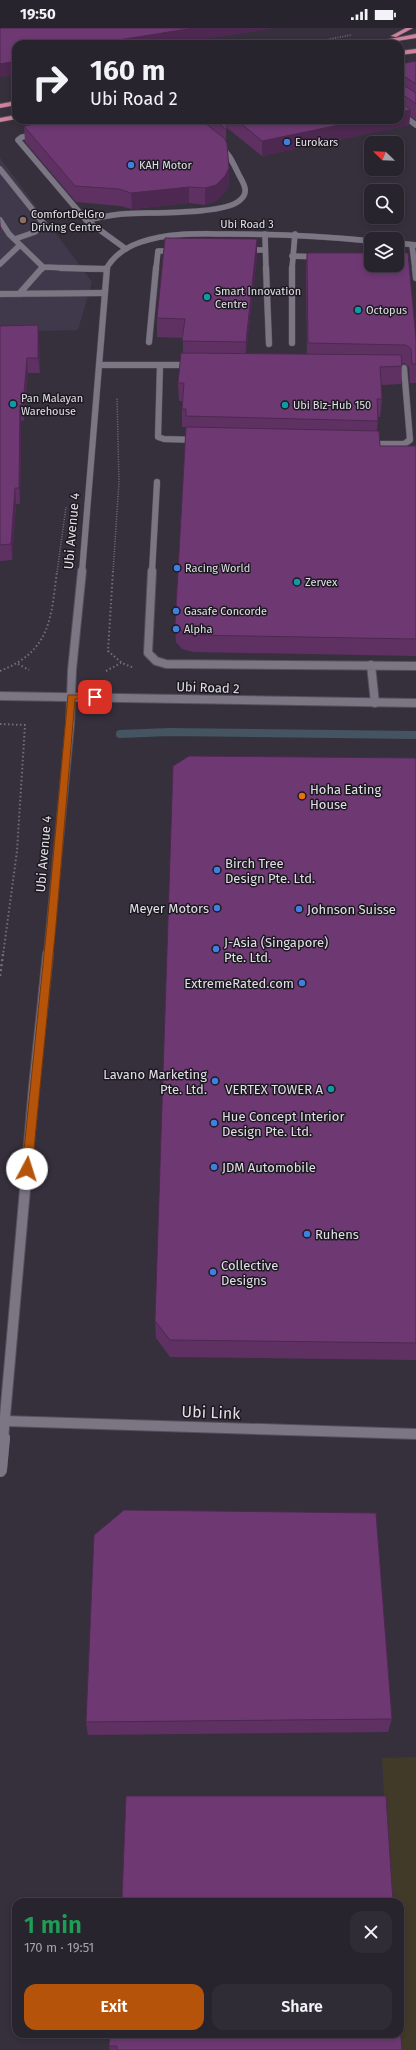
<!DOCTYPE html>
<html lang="en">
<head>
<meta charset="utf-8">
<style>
	:root { --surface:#28242e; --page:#302c36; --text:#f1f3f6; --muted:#a5a4aa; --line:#44414a; --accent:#b45309 }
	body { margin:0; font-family:"Fira Sans",sans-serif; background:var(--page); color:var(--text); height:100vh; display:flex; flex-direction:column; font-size:15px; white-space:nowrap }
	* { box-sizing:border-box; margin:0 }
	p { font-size:13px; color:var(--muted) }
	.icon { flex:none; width:22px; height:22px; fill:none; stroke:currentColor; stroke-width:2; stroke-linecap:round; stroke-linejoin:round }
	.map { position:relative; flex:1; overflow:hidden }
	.details { position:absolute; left:12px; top:1870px; width:392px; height:140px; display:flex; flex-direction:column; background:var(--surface); border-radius:12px; box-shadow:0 2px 6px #0003,0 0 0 1px var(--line) }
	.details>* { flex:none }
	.top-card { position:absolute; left:12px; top:12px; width:392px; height:84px; border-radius:12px; box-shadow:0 2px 6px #0003,0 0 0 1px var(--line); background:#28242e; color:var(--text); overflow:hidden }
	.needle { width:26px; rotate:293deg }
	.buttons { position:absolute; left:364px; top:108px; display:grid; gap:8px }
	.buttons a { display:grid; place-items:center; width:40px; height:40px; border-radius:8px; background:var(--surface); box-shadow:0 2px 6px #0003,0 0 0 1px var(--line); font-size:20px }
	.pin { position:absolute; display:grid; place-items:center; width:34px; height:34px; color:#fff; margin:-17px; border-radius:8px; box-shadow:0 2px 6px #0006 }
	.me { position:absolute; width:44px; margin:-22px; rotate:5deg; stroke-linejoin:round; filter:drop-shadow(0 0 3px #0008) }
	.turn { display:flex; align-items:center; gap:14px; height:84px; padding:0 12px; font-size:18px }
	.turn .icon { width:52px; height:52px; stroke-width:2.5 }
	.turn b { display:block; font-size:28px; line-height:34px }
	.round { display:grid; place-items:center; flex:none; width:42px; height:42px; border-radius:12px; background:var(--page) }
	.headline { display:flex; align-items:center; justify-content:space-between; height:68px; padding:0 12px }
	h1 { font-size:24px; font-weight:600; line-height:30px; color:#1e9e55 }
	.button { display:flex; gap:8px; margin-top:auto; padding:8px 12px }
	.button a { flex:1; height:46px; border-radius:12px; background:var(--accent); color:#fff; font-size:16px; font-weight:600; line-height:46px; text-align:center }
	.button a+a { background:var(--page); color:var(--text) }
	.status { display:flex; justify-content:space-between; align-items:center; height:28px; padding:0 20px; background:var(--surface); direction:ltr }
	.status svg { height:11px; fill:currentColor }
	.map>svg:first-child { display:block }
	.commercial { fill:#423a29 }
	.built { fill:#40384b }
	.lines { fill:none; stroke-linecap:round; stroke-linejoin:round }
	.stream { stroke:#445561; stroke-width:8 }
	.service-far2-casing { stroke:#554f5b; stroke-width:6 }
	.service-far1-casing { stroke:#554f5b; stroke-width:7 }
	.service-casing { stroke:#554f5b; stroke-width:10 }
	.minor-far1-casing { stroke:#554f5b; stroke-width:10 }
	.minor-casing { stroke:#554f5b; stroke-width:12 }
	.tertiary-far4-casing { stroke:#554f5b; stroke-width:6 }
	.tertiary-far3-casing { stroke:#554f5b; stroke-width:7 }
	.tertiary-far2-casing { stroke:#554f5b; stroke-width:10 }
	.tertiary-far1-casing { stroke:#554f5b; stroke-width:12 }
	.tertiary-casing { stroke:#554f5b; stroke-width:14 }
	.trunk-casing { stroke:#554f5b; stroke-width:1 }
	.path-far2 { stroke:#746e7a; stroke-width:1.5; stroke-dasharray:1 1.5; stroke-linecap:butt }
	.path-far1 { stroke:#746e7a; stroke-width:2; stroke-dasharray:1.5 2.5; stroke-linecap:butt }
	.path { stroke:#746e7a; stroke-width:2.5; stroke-dasharray:2 3; stroke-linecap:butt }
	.service-far2 { stroke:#7b7584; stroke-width:5.5 }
	.service-far1 { stroke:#7b7584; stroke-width:6 }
	.service { stroke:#7b7584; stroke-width:8 }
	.minor-far1 { stroke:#7b7584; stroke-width:8 }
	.minor { stroke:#7b7584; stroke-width:10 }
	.tertiary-far4 { stroke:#7b7584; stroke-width:5.5 }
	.tertiary-far3 { stroke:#7b7584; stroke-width:6 }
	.tertiary-far2 { stroke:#7b7584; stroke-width:8 }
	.tertiary-far1 { stroke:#7b7584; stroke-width:10 }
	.tertiary { stroke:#7b7584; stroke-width:14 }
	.trunk { fill:#ce829c; fill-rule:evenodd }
	.wall { fill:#5f3163 }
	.shaded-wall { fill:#4d2850 }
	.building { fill:#6e3973; stroke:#4d2850 }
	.route { fill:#b45309; stroke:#753606 }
	.shop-dot { fill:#3f7fe0; stroke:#1c1a20; stroke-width:1.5 }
	.education-dot { fill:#8d6e63; stroke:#1c1a20; stroke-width:1.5 }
	.culture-dot { fill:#0f9aa8; stroke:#1c1a20; stroke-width:1.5 }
	.food-dot { fill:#e8710a; stroke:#1c1a20; stroke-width:1.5 }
	.labels { text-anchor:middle; stroke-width:3; stroke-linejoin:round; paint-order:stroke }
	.far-poi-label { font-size:11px; fill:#e2dee7; stroke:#1c1a20; text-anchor:start }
	.far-street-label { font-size:11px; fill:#e2dee7; stroke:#1c1a20 }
	.street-label { font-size:13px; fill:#e2dee7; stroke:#1c1a20 }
	.poi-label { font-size:13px; fill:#e2dee7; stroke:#1c1a20; text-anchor:start }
	.near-street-label { font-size:16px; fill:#e2dee7; stroke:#1c1a20 }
</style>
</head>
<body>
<div class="status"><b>19:50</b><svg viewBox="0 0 49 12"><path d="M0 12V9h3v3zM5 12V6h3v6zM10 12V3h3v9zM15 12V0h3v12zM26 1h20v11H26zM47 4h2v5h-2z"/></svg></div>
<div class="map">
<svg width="416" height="2022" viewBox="0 0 416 2022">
	<rect width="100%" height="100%" fill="#36303d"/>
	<path class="commercial" d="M416 1729V2022H399L400 1874H390L382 1730Z"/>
	<path class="built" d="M0 130 92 254 78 302 0 304Z"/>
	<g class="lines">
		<path class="stream" d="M120 706 169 704 416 707"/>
		<defs>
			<path id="service-far2" d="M400 85 416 97
				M37 107 22 109 18 112 86 192 126 221
				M0 141 44 196 35 204 15 211
				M0 192 9 206 43 239 93 241
				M86 192C98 190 110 187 122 186 147 184 222 187 239 173 250 165 244 156 239 147 233 135 229 125 219 117
				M265 206 266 241
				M412 217 415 241
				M244 222H264
				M292 228 320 229
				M0 236 20 217
				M42 241 43 239
				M156 241 158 223H176
				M292 241 295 206"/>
			<path id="service-far1" d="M61 240 106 241
				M266 240 269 316
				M292 240V315
				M415 240 416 250
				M0 266 103 265
				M19 266 42 240
				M149 314 156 240
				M100 337H194
				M160 337 158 409 164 411 198 412
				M366 416H404L410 412 404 340 390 339
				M152 544 157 454"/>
			<path id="service" d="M152 543 148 625 156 633 166 636 416 638
				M371 637 375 675"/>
			<path id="minor-far1" d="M0 668 416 675"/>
			<path id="minor" d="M5 1393 416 1406"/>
			<path id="tertiary-far4" d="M397 215 416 217
				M106 241C114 227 126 219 141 214 170 204 199 206 229 206 276 206 324 208 371 213"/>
			<path id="tertiary-far3" d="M82 544 107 240"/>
			<path id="tertiary-far2" d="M48 927 70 696 72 642 82 543"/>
			<path id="tertiary-far1" d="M3 1411 34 1059 48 926"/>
			<path id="tertiary" d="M0 1442 3 1410"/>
			<path id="trunk" d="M406 0H413L396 9 391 8Z
				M416 6V10L377 16H364Z
				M416 21V25L400 27V23Z
				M16 73V77L0 80V76Z
				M16 87V91L0 94V90Z"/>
		</defs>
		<use href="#service-far2" class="service-far2-casing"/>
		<use href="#service-far1" class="service-far1-casing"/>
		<use href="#service" class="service-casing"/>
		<use href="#minor-far1" class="minor-far1-casing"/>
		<use href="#minor" class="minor-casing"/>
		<use href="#tertiary-far4" class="tertiary-far4-casing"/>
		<use href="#tertiary-far3" class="tertiary-far3-casing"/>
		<use href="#tertiary-far2" class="tertiary-far2-casing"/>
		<use href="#tertiary-far1" class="tertiary-far1-casing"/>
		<use href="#tertiary" class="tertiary-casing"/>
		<use href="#trunk" class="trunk-casing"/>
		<path class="path-far2" d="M303 16 351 7
			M57 544 66 479
			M113 544 119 454 117 370"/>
		<path class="path-far1" d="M113 543 108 623 122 635 134 640
			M18 636 29 642
			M0 643C51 623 51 590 57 543
			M106 643 121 635
			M0 696 25 697 17 823 3 927"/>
		<path class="path" d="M0 948 3 926"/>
		<use href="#service-far2" class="service-far2"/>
		<use href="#service-far1" class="service-far1"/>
		<use href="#service" class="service"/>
		<use href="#minor-far1" class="minor-far1"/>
		<use href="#minor" class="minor"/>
		<use href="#tertiary-far4" class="tertiary-far4"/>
		<use href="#tertiary-far3" class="tertiary-far3"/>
		<use href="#tertiary-far2" class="tertiary-far2"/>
		<use href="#tertiary-far1" class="tertiary-far1"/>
		<use href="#tertiary" class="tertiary"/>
		<use href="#trunk" class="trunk"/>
	</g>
	<path class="wall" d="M416 33V92L410 88 409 97 262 128 226 99V114L229 140V157L225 164 216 173 205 177 189 175 132 181 120 178 76 174 25 114 24 98 59 92H400V36Z
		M307 225 416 311V355H410L409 339 404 335H402L401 356 381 357 382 371 380 389H378L377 403 380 418H416V628L193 624 182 621 176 614 175 597 186 399H182V373H179L178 355 183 325V310L157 309V290L257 229 246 325 307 326 306 243Z
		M0 298 39 312 40 345H28L24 392 21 393 20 476H16L12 532 0 533Z
		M416 730V1332L170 1329 156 1310 155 1293Z
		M392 1691 388 1704 88 1707 86 1694Z
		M109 2018 402 2022H110Z"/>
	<path class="shaded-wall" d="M194 0H276L176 16H93Z
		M16 33V47L0 49V36Z
		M402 47 401 62H400V48Z
		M400 66H402L401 81H400Z
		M411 82 409 97 262 128V113L363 92H400V84Z
		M229 140V157L225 164 216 173 205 177V160Z
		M189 159V175L132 181 131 165Z
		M0 189 1 202 0 203Z
		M257 211V229L245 333 246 314Z
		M38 297 39 312 40 345 38 330Z
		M27 330 28 345 24 392 23 377Z
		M20 377 21 393 20 476 19 460Z
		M15 460 16 476 12 532 11 516Z"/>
	<path class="building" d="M0 0H194L93 16H16V33L0 36Z
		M416 33V56L402 47 400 48V36Z
		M400 55 416 65V76L402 66H400Z
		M400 74 411 82 400 84Z
		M59 92H201L225 111 227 116 229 140 225 148 216 157 205 160 189 159 131 165 119 161 75 158 24 98Z
		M214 92H226L227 102Z
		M237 92H363L262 113Z
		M165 210 257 211 246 314 182 313 185 291 157 290Z
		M307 225H371V237H397V225H408L416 311V336H412L411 321 406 317 308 315Z
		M38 297V330H27L23 377H20L19 460H15L11 516 0 517V298Z
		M181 325 401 327 402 338 380 339 382 371H377L378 393 186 388V381H182L184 355H178Z
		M186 399 379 403 380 418H416V611L192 607 182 603 175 597Z
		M189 728 416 730V1315L170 1312 155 1293 173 738Z
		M124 1482 376 1485 392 1691 86 1694 94 1507Z
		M126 1768H386L393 1874H115V1871H122Z
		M400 1995 402 2022H117V2018H109L110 2006H400Z"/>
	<path class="route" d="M68 667H95L99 669 95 671H75L56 897 32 1141 27 1145 22 1141 47 897Z"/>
	<g class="shop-dot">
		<circle cx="287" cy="114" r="4"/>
		<circle cx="131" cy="137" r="4"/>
		<circle cx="177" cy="540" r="4"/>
		<circle cx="176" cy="583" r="4"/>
		<circle cx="176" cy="601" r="4"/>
		<circle cx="217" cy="842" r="4"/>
		<circle cx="217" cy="880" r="4"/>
		<circle cx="299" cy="881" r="4"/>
		<circle cx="216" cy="921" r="4"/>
		<circle cx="302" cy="955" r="4"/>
		<circle cx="215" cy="1053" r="4"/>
		<circle cx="214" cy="1095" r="4"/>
		<circle cx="214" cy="1139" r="4"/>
		<circle cx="307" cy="1206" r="4"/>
		<circle cx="213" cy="1244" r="4"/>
	</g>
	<circle class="education-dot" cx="23" cy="192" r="4"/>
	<g class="culture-dot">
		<circle cx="207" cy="269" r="4"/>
		<circle cx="358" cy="282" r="4"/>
		<circle cx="13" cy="376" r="4"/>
		<circle cx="285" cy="377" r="4"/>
		<circle cx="297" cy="554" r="4"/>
		<circle cx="331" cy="1061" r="4"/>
	</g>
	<circle class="food-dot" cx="302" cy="768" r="4"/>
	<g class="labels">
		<g class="far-poi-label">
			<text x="295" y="118">Eurokars</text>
			<text x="139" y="141">KAH Motor</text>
			<text x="31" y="190">ComfortDelGro<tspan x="31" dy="13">Driving Centre</tspan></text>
			<text x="215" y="267">Smart Innovation<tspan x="215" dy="13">Centre</tspan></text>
			<text x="366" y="286">Octopus</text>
			<text x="21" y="374">Pan Malayan<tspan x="21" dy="13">Warehouse</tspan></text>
			<text x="293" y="381">Ubi Biz-Hub 150</text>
			<text x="185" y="544">Racing World</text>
			<text x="305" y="558">Zervex</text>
			<text x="184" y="587">Gasafe Concorde</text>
			<text x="184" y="605">Alpha</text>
		</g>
		<g class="far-street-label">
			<text x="247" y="200">Ubi Road 3</text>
		</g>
		<g class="street-label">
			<text transform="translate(71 503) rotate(-85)" y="5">Ubi Avenue 4</text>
			<text transform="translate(208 659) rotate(2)" y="5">Ubi Road 2</text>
			<text transform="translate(43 826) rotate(-85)" y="5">Ubi Avenue 4</text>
		</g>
		<g class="poi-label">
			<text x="310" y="766">Hoha Eating<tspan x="310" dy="15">House</tspan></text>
			<text x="225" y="840">Birch Tree<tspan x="225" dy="15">Design Pte. Ltd.</tspan></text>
			<text x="209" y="885" text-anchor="end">Meyer Motors</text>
			<text x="307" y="886">Johnson Suisse</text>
			<text x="224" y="919">J-Asia (Singapore)<tspan x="224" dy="15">Pte. Ltd.</tspan></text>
			<text x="294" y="960" text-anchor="end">ExtremeRated.com</text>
			<text x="207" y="1051" text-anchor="end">Lavano Marketing<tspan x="207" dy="15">Pte. Ltd.</tspan></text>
			<text x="323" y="1066" text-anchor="end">VERTEX TOWER A</text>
			<text x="222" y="1093">Hue Concept Interior<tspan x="222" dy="15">Design Pte. Ltd.</tspan></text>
			<text x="222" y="1144">JDM Automobile</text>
			<text x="315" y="1211">Ruhens</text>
			<text x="221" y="1242">Collective<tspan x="221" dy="15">Designs</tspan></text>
		</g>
		<g class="near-street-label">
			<text transform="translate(211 1384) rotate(2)" y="6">Ubi Link</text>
		</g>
	</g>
</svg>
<div class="buttons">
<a><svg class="needle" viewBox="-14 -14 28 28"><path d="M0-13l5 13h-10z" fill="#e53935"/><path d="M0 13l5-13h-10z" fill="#a5a4aa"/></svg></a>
<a><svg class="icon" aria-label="search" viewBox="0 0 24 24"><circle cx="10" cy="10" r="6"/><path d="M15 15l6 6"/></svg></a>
<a><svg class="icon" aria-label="layers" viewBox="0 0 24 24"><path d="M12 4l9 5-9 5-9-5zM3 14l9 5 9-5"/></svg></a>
</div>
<div class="pin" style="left:95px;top:669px;background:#d93025"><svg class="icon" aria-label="arrive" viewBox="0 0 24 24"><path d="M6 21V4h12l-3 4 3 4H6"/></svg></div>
<svg class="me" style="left:27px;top:1141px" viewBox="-20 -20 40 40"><circle r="19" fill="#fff"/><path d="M0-13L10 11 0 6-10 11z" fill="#b45309"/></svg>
<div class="top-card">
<div class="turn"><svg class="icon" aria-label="right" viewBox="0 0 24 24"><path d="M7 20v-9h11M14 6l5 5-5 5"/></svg><div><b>160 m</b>Ubi Road 2</div></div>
</div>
<section class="details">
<div class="headline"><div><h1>1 min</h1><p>170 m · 19:51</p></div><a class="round"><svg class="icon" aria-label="close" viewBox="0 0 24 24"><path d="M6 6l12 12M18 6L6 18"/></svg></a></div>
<div class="button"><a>Exit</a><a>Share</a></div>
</section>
</div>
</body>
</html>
